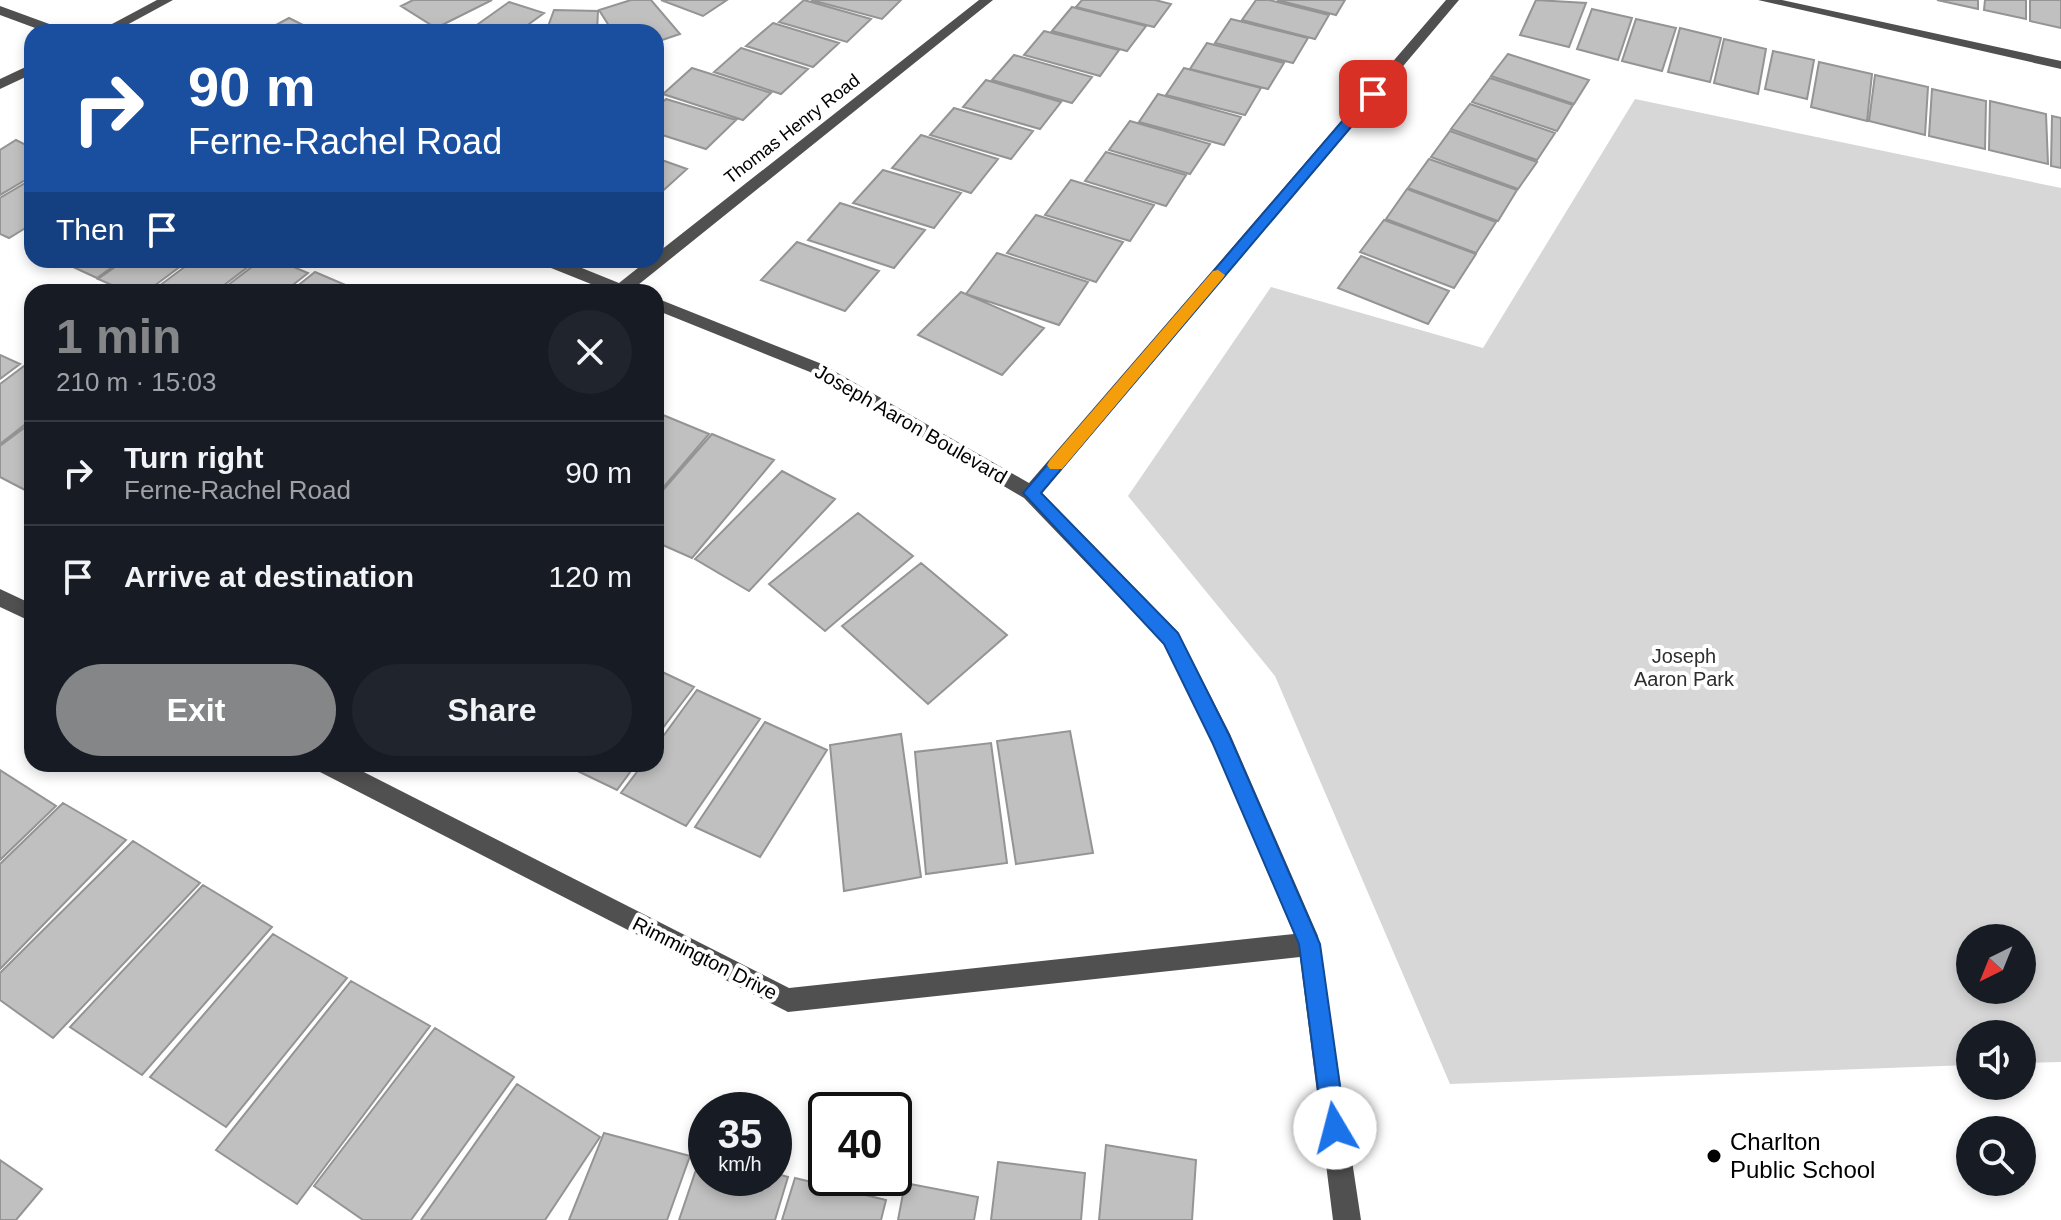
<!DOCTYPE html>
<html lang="en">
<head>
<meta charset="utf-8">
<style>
	:root { --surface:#171b24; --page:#20242c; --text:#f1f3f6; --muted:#9ea1a6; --line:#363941; --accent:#858687 }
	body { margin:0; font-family:Helvetica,sans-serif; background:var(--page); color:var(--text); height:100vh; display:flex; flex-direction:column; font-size:30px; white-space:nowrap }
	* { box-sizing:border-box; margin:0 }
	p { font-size:26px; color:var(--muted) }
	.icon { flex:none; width:44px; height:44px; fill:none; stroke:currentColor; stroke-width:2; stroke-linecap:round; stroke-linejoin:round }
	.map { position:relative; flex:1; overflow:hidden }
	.drawer { position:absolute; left:24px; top:284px; width:640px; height:488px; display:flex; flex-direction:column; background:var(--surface); border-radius:24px; box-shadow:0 4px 12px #0003 }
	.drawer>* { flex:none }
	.guide { position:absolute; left:24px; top:24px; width:640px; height:244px; border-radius:24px; box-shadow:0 4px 12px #0003; background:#1a4fa0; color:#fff; overflow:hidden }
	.needle { width:52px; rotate:223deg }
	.tools { position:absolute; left:1956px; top:924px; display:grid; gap:16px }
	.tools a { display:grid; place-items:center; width:80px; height:80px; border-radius:50%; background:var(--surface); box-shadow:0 4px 12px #0003; font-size:40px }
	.speed { position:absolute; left:688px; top:1092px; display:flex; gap:16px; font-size:40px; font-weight:700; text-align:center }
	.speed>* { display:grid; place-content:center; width:104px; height:104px; border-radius:50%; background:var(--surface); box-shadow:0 4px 12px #0003; line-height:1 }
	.speed small { font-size:20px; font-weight:400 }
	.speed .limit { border:4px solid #111; border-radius:12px; background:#fff; color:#111 }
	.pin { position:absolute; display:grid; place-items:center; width:68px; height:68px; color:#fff; margin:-34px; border-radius:16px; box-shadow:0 4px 12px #0006 }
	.me { position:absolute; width:88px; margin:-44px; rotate:352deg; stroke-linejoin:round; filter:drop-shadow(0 0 6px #0008) }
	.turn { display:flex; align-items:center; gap:28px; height:168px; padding:0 32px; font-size:36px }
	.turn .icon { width:104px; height:104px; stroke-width:2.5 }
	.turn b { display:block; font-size:56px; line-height:68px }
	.then { display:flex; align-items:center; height:76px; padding:0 32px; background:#0003; gap:16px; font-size:30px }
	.round { display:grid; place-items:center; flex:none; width:84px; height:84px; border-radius:42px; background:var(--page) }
	.headline { display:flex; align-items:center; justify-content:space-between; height:136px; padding:0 32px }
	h1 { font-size:48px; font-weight:600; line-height:60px; color:var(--accent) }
	.action { display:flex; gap:16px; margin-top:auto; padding:16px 32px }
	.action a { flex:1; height:92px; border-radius:48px; background:var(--accent); color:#fff; font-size:32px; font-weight:600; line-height:92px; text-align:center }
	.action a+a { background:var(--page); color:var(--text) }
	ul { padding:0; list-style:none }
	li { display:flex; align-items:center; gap:24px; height:104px; padding:0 32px; border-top:2px solid var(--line) }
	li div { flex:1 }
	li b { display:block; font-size:30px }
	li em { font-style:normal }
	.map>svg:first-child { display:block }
	.green { fill:#d7d7d7; fill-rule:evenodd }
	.building { fill:#c0c0c0; stroke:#949494; stroke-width:2 }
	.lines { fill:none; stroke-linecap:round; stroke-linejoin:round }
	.minor { fill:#505050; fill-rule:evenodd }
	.route { fill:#1a73e8; stroke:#114b97; stroke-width:2 }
	.slow { fill:#f59e0b }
	.poi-dot { fill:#000; stroke:#fff; stroke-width:3 }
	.labels { text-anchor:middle; stroke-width:8; stroke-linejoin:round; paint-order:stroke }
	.far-street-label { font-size:18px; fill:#000; stroke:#fff }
	.street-label { font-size:20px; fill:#000; stroke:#fff }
	.park-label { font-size:20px; fill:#2e2e2e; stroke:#fff }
	.near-poi-label { font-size:24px; fill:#000; stroke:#fff; text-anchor:start }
</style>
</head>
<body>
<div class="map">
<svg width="2061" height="1220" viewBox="0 0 2061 1220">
	<rect width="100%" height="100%" fill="#fff"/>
	<path class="green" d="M1635 99 2061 188V1062L2022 1063V1034H1970V1065L1450 1084 1275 676 1128 496 1271 287 1483 348ZM1970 938H2022V990H1970Z"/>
	<path class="building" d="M413 0H492L436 28 401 6Z
		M631 0H651L680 34 656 42V32H613L599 10Z
		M661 0H727L703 16Z
		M804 0 871 19 847 42 779 22Z
		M811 0H901L882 19Z
		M1082 0H1155L1171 4 1154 27 1076 7Z
		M1256 0H1269L1329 15 1315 39 1242 20Z
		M1277 0H1345L1336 15Z
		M1536 0 1586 3 1569 47 1520 35Z
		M1937 0H1978V9Z
		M1985 0H2026V19L1984 10Z
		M2030 0H2061V28L2030 21Z
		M509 2 544 13 518 32H467Z
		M1072 7 1146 26 1127 51 1052 31Z
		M1592 9 1632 18 1618 60 1577 49Z
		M554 10 598 11 597 32H546Z
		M289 18 317 32H263Z
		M1231 19 1308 38 1293 63 1215 43Z
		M1636 19 1676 28 1662 71 1622 61Z
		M773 23 839 43 813 67 746 46Z
		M1680 28 1721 38 1710 82 1668 72Z
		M1044 31 1119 50 1100 76 1024 55Z
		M1724 39 1766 49 1758 94 1714 83Z
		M1207 43 1284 63 1268 89 1190 69Z
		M741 48 808 69 781 94 714 72Z
		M1773 51 1814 60 1807 99 1765 89Z
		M1508 54 1589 80 1574 104 1491 76Z
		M1014 55 1092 77 1072 103 992 80Z
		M1819 62 1872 74 1867 121 1811 107Z
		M692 68 771 93 743 120 663 94Z
		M1184 68 1261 88 1245 115 1166 95Z
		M1875 75 1928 87 1925 135 1869 121Z
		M1490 78 1573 105 1557 131 1472 102Z
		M986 80 1061 102 1040 129 963 107Z
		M1932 89 1986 101 1985 149 1929 136Z
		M1158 94 1241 117 1224 145 1139 122Z
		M666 99 736 120 706 149 656 133V108Z
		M1990 101 2046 114 2048 164 1989 150Z
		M1470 104 1555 133 1537 160 1451 129Z
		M954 108 1033 131 1011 159 930 135Z
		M2052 116 2061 118V168L2051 166Z
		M1130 121 1210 144 1190 174 1109 150Z
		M1450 131 1537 162 1518 189 1431 157Z
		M921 135 998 159 971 193 892 168Z
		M16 140 32 148V176L0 195V150Z
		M1106 152 1186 175 1166 206 1085 181Z
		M656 158 687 169 656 197Z
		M1429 159 1517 190 1498 221 1408 188Z
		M883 170 961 193 934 228 853 203Z
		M32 179V224L9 238 0 234V198Z
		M1071 180 1154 205 1130 241 1045 215Z
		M1407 189 1496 222 1476 253 1386 219Z
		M840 203 925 230 894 268 808 240Z
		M1036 215 1123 242 1096 282 1007 253Z
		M1384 220 1476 254 1454 288 1360 252Z
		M797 242 879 271 845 311 761 280Z
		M997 253 1088 282 1059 325 966 294Z
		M1361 256 1449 291 1428 324 1338 288Z
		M58 260H122L97 278Z
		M125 260H189L146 292H128L98 279Z
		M194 260H257L215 292H151Z
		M261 260H277L308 273 284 292H219Z
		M315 272 357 290 290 292Z
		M961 292 1044 328 1002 375 918 335Z
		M0 355 20 364 0 379Z
		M32 360V419L0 444V384Z
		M663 415 709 434 656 496V424Z
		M32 422V488L27 491 0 477V446Z
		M712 434 774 460 692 558 656 542V498Z
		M782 471 835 499 749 591 695 559Z
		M858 513 913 556 825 631 769 584Z
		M921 563 1007 635 928 704 842 626Z
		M656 669 694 687 656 737Z
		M697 690 760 719 686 826 621 793 643 764H656V746Z
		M765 722 827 750 760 857 695 827Z
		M1070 731 1093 853 1016 864 997 741Z
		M901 734 921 877 844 891 830 745Z
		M991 743 1007 863 926 874 915 752Z
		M563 764H636L617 790Z
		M0 770 56 806 0 860Z
		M63 803 126 840 0 969V864Z
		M133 841 200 883 53 1038 0 1000V973Z
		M203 885 272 927 142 1075 70 1027Z
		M273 934 347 978 226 1127 150 1077Z
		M351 981 430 1026 297 1204 216 1150Z
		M435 1028 514 1077 411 1220H363L314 1186Z
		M517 1084 600 1137 545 1220H421Z
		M604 1133 690 1156 667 1220H569Z
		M1106 1145 1196 1160 1192 1220H1099Z
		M701 1155 706 1156V1178H774V1173L788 1177 775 1220H679Z
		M0 1160 42 1189 16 1220H0Z
		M998 1162 1085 1173 1081 1220H991Z
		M795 1178 886 1200 881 1220H782Z
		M905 1183 978 1197 974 1220H898Z"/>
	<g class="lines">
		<path class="minor" d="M157 0H173L114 32H97Z
			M979 0H993L633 289 634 292H611L541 264 539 260H562L619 283 648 260H656V254Z
			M1446 0H1459L1042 493 1178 632 1230 734 1318 936 1361 1220H1333L1300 957 788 1012 318 771 315 764H348L789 988 1294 934 1213 744 1164 644 1024 498 810 372 656 310V298L822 364 1029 483Z
			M1758 0H1782L2061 61V69Z
			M0 6 63 29 65 32H46L0 15Z
			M32 64V74L0 89V79Z
			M0 589 32 604V622L0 607Z"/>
	</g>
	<path class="route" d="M1368 91 1379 94 1041 493 1178 633 1229 735 1320 944 1346 1128 1343 1136 1335 1140 1326 1136 1323 1128 1299 944 1213 744 1164 644 1023 493Z"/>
	<path class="slow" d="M1218 270 1225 275 1223 278 1062 469H1050L1047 465 1050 460 1213 271Z"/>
	<circle class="poi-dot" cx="1714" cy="1156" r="8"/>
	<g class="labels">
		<g class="far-street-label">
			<text transform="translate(792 129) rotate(-38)" y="6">Thomas Henry Road</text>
		</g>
		<g class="street-label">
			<text transform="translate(911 424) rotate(30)" y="7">Joseph Aaron Boulevard</text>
			<text transform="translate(705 958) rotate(27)" y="7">Rimmington Drive</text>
		</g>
		<g class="park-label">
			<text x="1684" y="663">Joseph<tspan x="1684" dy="23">Aaron Park</tspan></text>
		</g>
		<g class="near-poi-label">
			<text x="1730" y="1150">Charlton<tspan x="1730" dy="28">Public School</tspan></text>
		</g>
	</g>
</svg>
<div class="tools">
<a><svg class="needle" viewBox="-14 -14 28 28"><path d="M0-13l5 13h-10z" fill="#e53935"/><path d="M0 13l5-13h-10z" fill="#9ea1a6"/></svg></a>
<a><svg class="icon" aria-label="sound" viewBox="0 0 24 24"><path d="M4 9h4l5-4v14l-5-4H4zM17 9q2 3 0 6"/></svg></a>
<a><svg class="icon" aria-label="search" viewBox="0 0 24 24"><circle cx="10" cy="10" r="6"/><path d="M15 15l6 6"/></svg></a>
</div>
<div class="speed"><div>35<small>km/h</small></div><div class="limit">40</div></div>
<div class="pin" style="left:1373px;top:94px;background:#d93025"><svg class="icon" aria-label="arrive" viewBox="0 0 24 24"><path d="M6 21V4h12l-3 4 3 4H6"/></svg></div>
<svg class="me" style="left:1335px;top:1128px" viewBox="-20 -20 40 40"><circle r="19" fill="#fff"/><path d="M0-13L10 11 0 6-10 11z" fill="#1a73e8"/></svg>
<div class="guide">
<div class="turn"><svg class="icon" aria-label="right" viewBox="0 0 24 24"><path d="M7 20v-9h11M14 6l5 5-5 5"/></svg><div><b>90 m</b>Ferne-Rachel Road</div></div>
<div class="then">Then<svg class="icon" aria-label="arrive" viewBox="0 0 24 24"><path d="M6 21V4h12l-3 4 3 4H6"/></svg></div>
</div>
<section class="drawer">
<div class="headline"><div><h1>1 min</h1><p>210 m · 15:03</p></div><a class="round"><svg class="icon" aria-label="close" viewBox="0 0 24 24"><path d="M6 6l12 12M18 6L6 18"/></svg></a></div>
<ul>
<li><svg class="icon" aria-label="right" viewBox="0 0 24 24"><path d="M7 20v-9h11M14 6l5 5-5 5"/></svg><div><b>Turn right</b><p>Ferne-Rachel Road</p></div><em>90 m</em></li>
<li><svg class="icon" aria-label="arrive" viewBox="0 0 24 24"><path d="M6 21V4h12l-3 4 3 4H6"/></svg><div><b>Arrive at destination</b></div><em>120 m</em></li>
</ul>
<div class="action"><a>Exit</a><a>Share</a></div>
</section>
</div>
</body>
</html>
